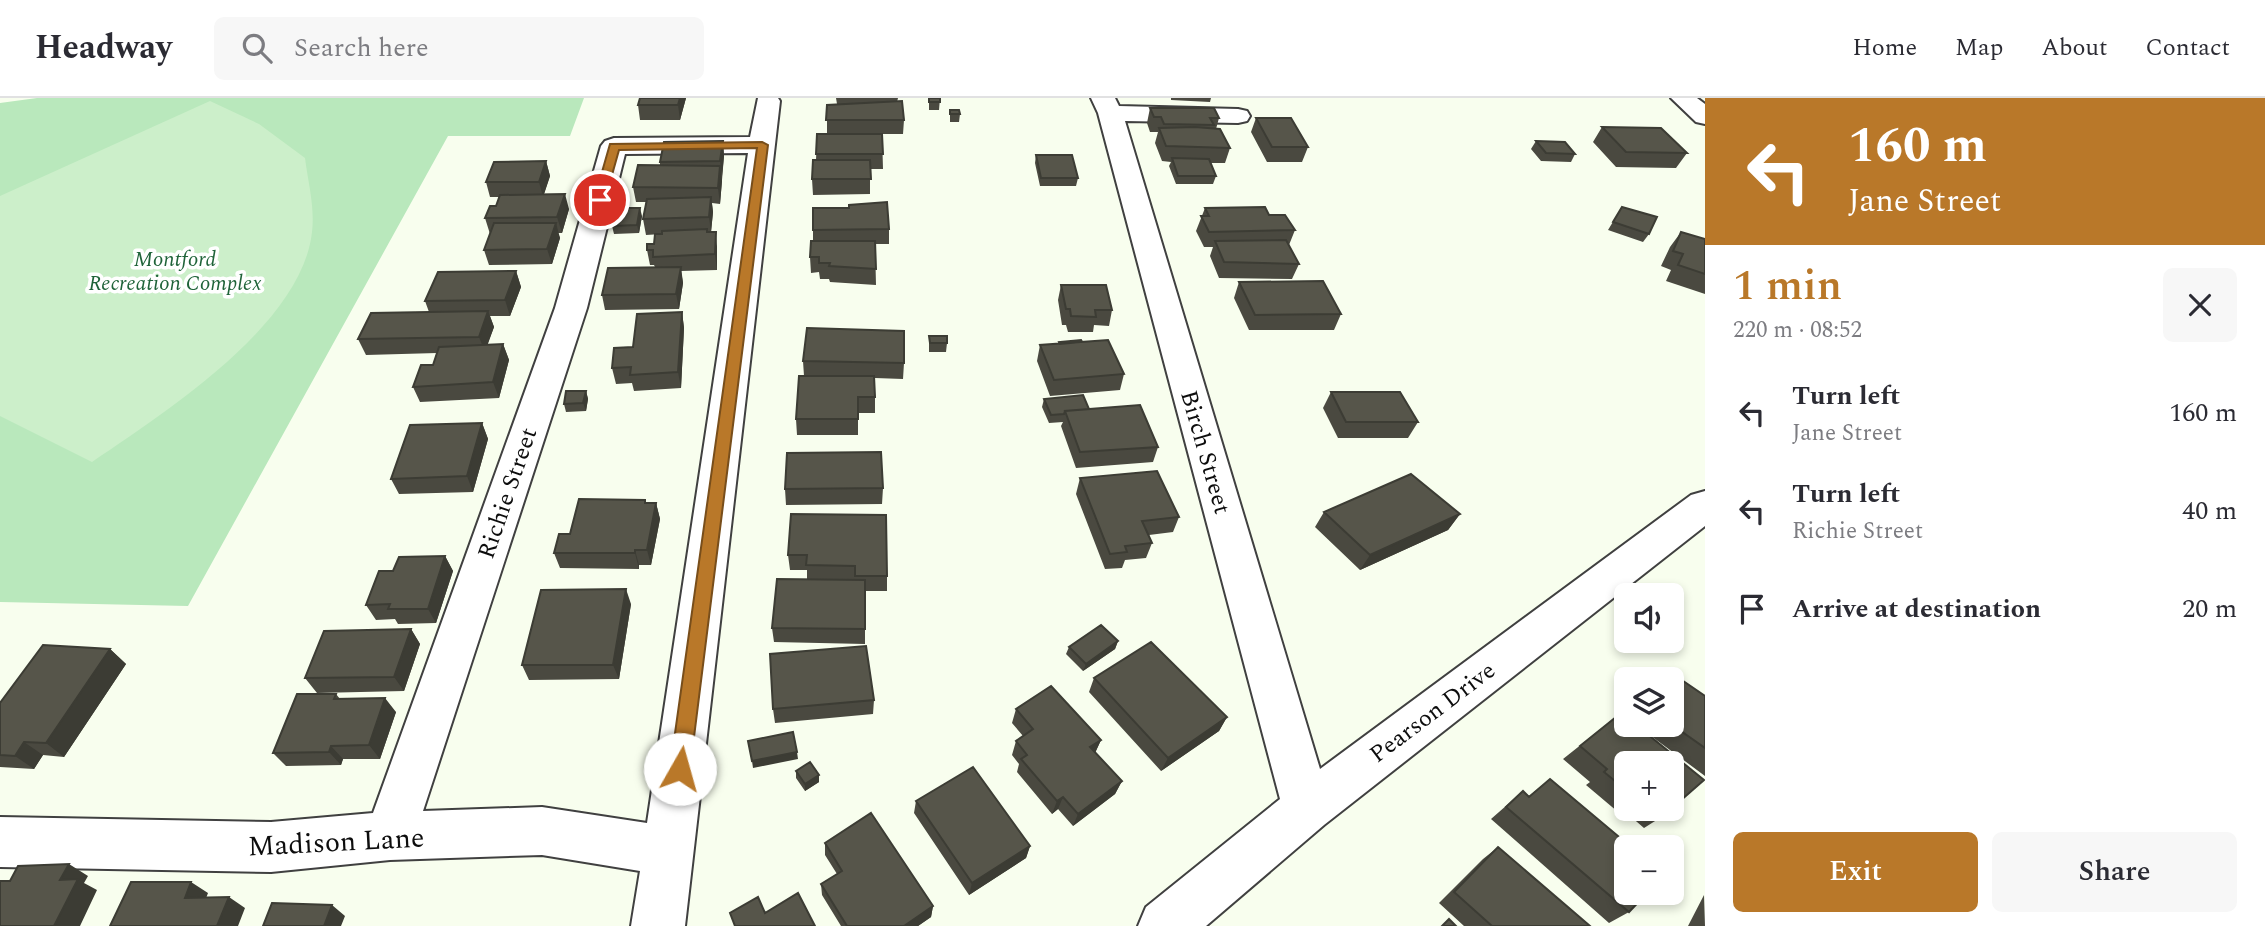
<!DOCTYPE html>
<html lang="en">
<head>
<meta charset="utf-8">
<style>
	:root { --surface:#fff; --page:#f7f7f7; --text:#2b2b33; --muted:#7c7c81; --line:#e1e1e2; --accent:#b97829 }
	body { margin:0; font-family:Spectral,serif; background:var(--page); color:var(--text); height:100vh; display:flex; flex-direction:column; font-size:26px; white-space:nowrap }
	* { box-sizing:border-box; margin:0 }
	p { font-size:23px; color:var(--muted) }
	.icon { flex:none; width:38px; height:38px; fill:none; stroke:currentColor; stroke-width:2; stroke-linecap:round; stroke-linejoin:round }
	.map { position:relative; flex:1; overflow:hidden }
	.drawer { display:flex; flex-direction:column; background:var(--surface); width:560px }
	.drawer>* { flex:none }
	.banner { background:#b97829; color:#fff; overflow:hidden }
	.fabs { position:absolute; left:1614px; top:485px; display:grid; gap:14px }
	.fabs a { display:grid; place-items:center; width:70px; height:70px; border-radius:10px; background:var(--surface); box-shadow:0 4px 10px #0003; font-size:35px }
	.pin { position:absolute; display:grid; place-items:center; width:60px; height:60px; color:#fff; margin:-30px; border:4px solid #fff; border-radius:50%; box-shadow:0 2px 7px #0007 }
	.me { position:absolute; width:77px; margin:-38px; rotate:7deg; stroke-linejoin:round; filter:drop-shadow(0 0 5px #0008) }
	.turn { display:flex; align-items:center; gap:24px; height:147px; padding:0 28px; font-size:32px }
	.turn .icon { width:91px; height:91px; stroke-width:2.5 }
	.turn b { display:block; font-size:49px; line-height:60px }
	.round { display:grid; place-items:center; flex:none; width:74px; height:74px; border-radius:10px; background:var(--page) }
	.summary { display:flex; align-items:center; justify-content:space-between; height:119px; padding:0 28px }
	h1 { font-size:42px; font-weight:600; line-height:52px; color:var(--accent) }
	.action { display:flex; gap:14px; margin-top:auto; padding:14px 28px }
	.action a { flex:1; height:80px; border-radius:10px; background:var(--accent); color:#fff; font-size:28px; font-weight:600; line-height:80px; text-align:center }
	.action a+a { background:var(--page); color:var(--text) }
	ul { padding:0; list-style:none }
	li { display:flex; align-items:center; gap:21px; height:98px; padding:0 28px }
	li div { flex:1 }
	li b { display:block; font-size:26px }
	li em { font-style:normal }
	header { display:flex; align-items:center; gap:42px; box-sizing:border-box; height:98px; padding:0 35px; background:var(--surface); border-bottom:2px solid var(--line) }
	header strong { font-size:33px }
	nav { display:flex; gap:38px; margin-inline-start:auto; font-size:24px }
	.search { width:490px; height:63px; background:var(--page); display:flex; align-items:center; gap:18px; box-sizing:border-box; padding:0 24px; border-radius:10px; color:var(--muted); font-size:26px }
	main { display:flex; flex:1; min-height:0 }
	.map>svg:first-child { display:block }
	.green { fill:#b9e8bc }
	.pitch { fill:#ccefca }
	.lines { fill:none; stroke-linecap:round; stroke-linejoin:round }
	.minor-casing { stroke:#404040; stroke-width:4 }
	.minor { fill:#fff; fill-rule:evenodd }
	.wall { fill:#4a4940; fill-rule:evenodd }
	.shaded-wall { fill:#3c3c34 }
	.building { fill:#56554a; stroke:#3c3c34; stroke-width:2 }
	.route { fill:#b97829; stroke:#784e1b; stroke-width:2 }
	.labels { text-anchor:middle; stroke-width:7; stroke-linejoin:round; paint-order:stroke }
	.far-park-label { font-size:21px; font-style:italic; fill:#1f6339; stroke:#fff }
	.street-label { font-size:24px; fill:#0d0d0d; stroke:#fff }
	.near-street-label { font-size:28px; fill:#0d0d0d; stroke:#fff }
</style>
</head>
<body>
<header>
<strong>Headway</strong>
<div class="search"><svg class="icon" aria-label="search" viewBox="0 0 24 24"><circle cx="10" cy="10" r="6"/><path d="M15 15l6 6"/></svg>Search here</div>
<nav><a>Home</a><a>Map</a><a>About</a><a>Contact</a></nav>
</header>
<main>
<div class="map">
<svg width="1705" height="828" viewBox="0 0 1705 828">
	<rect width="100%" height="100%" fill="#f8feee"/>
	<path class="green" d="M37 0H584L570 38H448L188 508 0 504V5Z"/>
	<path class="pitch" d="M210 3 259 26 305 60C308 84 315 109 312 134 302 227 164 315 92 364L0 318V98Z"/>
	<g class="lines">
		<defs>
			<path id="minor" d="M758 0H778L780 3 685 828H631L640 773 542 757 390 762 271 774 0 769V719L271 724 373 715 555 210 601 48 605 43 614 40 750 39ZM748 55 647 725 542 709 423 713 587 210 625 56Z
				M1091 0H1115L1119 8 1238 11 1247 13 1250 18 1247 23 1238 25 1125 23 1320 671 1691 397 1705 393V428L1324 727 1206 828H1138L1146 809 1280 701 1098 15Z
				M1671 0H1697L1705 6V26L1696 24Z"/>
		</defs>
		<use href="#minor" class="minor-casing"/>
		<use href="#minor" class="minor"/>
	</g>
	<path class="wall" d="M640 0H686L680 22H640L638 7Z
		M836 0H898L897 4 904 22 903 36H882L883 71H870V96L813 97 812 81 816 62 817 36H827V7L837 6Z
		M929 0H940L939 12H929Z
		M1171 0H1211L1210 4 1171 2Z
		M1150 10 1219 20 1216 31 1230 50 1225 65H1210L1216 78 1213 86H1176L1169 68 1171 64 1162 63 1155 45 1158 34H1150L1147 25Z
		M950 12 960 16 959 24H950Z
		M1256 20 1308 49 1302 64H1267L1251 34Z
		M1602 29 1687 55 1676 70 1616 69 1593 44Z
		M723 43 724 58 720 106 712 105 713 114 711 134 717 149V172L681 173 683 185 679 211 605 212 602 197 655 169 654 167H650L647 152 662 136 646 137 643 121 646 104H636L633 89 660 68V64Z
		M1536 43 1575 56 1571 64 1541 63 1531 51Z
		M1036 57 1078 80 1076 88H1040L1035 65Z
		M546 63 550 78 544 96 569 111 562 135H558L560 140 552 166 489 167 484 152 490 136 485 120 496 108 499 99H490L486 84Z
		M1622 109 1649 136 1643 144 1608 132Z
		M813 110 889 131V146H875L876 187 830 184 829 181H820L819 174 811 175 810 159 813 143Z
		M1205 110 1269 117 1295 132 1289 147 1299 166 1292 181 1219 180 1210 158 1213 149H1204L1196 133Z
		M642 118 639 135 614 136 612 128Z
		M1681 134 1705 141V196L1666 183 1671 172 1661 168 1670 149Z
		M516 173 521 189 510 218H490L494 229 487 247 503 246 509 262 499 300 420 304 413 289 433 267 437 255 366 257 358 241 429 214 425 203Z
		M1239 184 1341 216 1334 232H1249L1234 200Z
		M1061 187 1112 212 1109 228 1094 227 1093 234H1068L1066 227H1062L1058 202Z
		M682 214 684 230 681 290 634 293 632 285 616 286 612 270 633 249Z
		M929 238 947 245 946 254H929Z
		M1059 244H1082L1124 276 1120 292 1050 298 1037 263 1040 247 1059 246Z
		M803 263 904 265 903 281 875 280V315H858V337H797L796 321 804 278Z
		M586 293 588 301 586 313 566 314 564 306Z
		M1331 294 1418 324 1408 340H1338L1323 310Z
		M1044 301 1089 311 1158 349 1153 364 1076 370 1061 328 1063 324 1049 325 1042 309Z
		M482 325 488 341 473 394 399 396 391 381Z
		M1080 380 1179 419 1173 434 1149 437 1152 445 1146 460 1125 462 1122 470 1105 471 1076 396Z
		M883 390 882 406 786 407 785 391Z
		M646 405H656L660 421 651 467H639V471L560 470 554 455 570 436Z
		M1324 414 1460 416 1448 432 1360 472 1315 429Z
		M791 416 887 478V493H865V546L774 544 772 530 807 481V472H790L788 457Z
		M445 458 453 473 436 525 398 526 395 521 376 522 366 507 393 473Z
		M631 506 619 581 529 582 522 567Z
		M411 531 420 546 404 593 317 595 305 580Z
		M1118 543 1115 551 1083 573 1066 556 1069 549Z
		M110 551 126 566 64 659 43 657 34 671 0 669V605Z
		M1673 576 1705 598V678L1635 626H1671V581H1666Z
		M1094 580 1227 619 1219 633 1161 673 1089 594Z
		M336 596 340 601 396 614 380 661H343L341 667 286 668 273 655Z
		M874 602 873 616 775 625 773 611Z
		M1016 611 1101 642 1095 655 1122 683 1115 696 1073 728 1058 711 1052 716 1017 674 1019 666 1012 657 1016 643 1023 638 1012 625Z
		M1621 615 1625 619 1626 618V626H1635L1704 682 1663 718 1644 730 1622 711 1618 714 1586 687 1590 684 1563 661ZM1626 665H1671V710H1626Z
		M796 673 819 684 805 693 796 680Z
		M1550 681 1629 814 1609 825 1491 721 1523 693 1529 698Z
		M916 703 1030 748 1026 760 969 797 914 715Z
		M825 745 933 808 931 819 918 828H841L822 797 821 786 837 776 825 757Z
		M1498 749 1590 828H1464L1439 805 1483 761Z
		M1704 797 1705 828H1688Z"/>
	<path class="shaded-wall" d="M680 0H686L680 22 678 7Z
		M723 43 724 58 722 78 720 63Z
		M546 63 550 78 543 99 539 84Z
		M720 68 722 83 720 106 718 90Z
		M565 96 569 111 562 135 557 119Z
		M711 99 713 114 711 134 709 119Z
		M640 110 642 118 639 135 637 127Z
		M556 125 560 140 552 166 547 151Z
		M716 134 717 149V172L715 156Z
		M681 169 683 185 679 211 676 196Z
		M516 173 521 189 510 218 505 202Z
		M488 213 494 229 485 254 479 239Z
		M682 214 684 230 681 290 678 274Z
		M503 246 509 262 499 300 493 284Z
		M586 293 588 301 586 313 583 305Z
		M482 325 488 341 473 394 467 378Z
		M656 405 660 421 651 467 647 452Z
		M1460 416 1448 432 1360 472 1370 457Z
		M635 452 639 467V471L635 455Z
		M445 458 453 473 436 525 428 511Z
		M626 491 631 506 619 581 613 567Z
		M411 531 420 546 404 593 394 579Z
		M1118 543 1115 551 1083 573 1086 566Z
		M110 551 126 566 64 659 46 645Z
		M385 600 396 614 380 661 369 647Z
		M1227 619 1219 633 1161 673 1168 660Z
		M1101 642 1095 655 1090 649Z
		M24 644 43 657 34 671 15 658Z
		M331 648 343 661 341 667 329 654Z
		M797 654 798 661 753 670 752 663Z
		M819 677V684L805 693V686Z
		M1122 683 1115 696 1073 728 1078 716Z
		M1063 699 1058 711 1052 716 1057 703Z
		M1030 748 1026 760 969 797 972 785Z
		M69 766 88 778 84 785 97 792 80 828H54L60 782Z
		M191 784 208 795 202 811 185 800Z
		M229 799 245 810 238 828H217Z
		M332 807 345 818 341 828H324Z
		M933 808 931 819 918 828H904Z"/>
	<path class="building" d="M640 0H680L678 7H638Z
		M929 0H940V4H929Z
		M902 3 904 22H826L827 7Z
		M1150 10H1214L1219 20H1210L1214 27 1164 26 1161 19H1154Z
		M950 12H959L960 16H950Z
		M1256 20H1291L1308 49H1272Z
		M1195 29 1220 31 1230 50 1166 48 1159 30Z
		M1602 29 1661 30 1687 55 1626 54Z
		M817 36H882L883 56H816Z
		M723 43 720 63 660 64 664 44Z
		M1536 43 1565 44 1575 56 1546 55Z
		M1036 57H1072L1078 80H1041Z
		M1172 60 1209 61 1216 78H1178Z
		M813 62H870L871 81H812Z
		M546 63 539 84H486L494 64Z
		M638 67 720 68 718 90 633 89Z
		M565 96 557 119 485 120 490 108H496L500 97Z
		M711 99 709 119 643 121 647 101Z
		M887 104 889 131 813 132V110H849V107Z
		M1265 109 1269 117H1285L1295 132 1209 134 1201 118H1209L1205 110Z
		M1622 109 1657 119 1649 136 1613 124Z
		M615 110H640L637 127 612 128Z
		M494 125H556L547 151 484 152Z
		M707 131V134H716L715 156 653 159V152H647V146H654L655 136H662V133Z
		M1681 134 1705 141V176L1678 167 1683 156 1673 153Z
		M1286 142 1299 166 1224 164 1215 143Z
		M811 143H875L876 171 829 168 830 165H819V159H810Z
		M681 169 676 196 602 197 608 170Z
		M516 173 505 202 425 203 438 174Z
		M1323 183 1341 216 1255 217 1239 184Z
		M1061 187H1106L1112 212H1095L1096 219 1071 218 1070 211H1066Z
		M488 213 479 239 358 241 371 215Z
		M682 214 678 274 630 277 631 269 612 270 614 250 633 249 637 216Z
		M807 230 904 233V265L803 263Z
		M929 238H947V245H930Z
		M1081 242 1082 244 1060 246 1059 244Z
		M1108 242 1124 276 1054 282 1040 247Z
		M503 246 493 284 413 289 421 267H433L439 249Z
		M799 278H874L875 299H858V321H796Z
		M566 293H586L583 305 564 306Z
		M1331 294H1400L1418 324H1346Z
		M1083 297 1089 311 1065 313 1064 316 1051 317 1044 301Z
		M1140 307 1158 349 1080 354 1065 313Z
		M482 325 467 378 391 381 410 327Z
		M881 354 883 390 785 391 787 355Z
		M1157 373 1179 419 1142 423 1152 445 1125 448 1127 454 1110 456 1080 380Z
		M1411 376 1460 416 1370 457 1324 414Z
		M579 401 645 402V405H656L647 452H635V455H554L559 436H570Z
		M791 416 886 417 887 478H855V468L806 467 807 457H788Z
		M445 458 428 511H388L390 506 366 507 379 473H393L399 459Z
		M777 481 865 482V531L772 530Z
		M626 491 613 567H522L541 492Z
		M1101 527 1118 543 1086 566 1069 549Z
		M411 531 394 579 305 580 324 533Z
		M1151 544 1227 619 1168 660 1094 580Z
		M43 547 110 551 46 645 24 644 15 658 0 657V605Z
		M866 548 874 602 773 611 770 556Z
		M1673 576 1705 598V650L1671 626V581H1667Z
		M1051 588 1101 642 1090 649 1122 683 1078 716 1063 699 1057 703 1021 661 1027 657 1016 643 1033 631 1016 611Z
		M297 596H336L334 601 385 600 369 647 331 648 329 654 273 655Z
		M1621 615 1626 619V626H1635L1704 682 1663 718 1654 710H1671V665H1626V692L1604 674 1607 671 1580 648Z
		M793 634 797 654 752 663 748 643Z
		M810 664 819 677 805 686 796 673Z
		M973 669 1030 748 972 785 916 703Z
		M1550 681 1631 749H1626V794H1648L1629 814 1506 709 1523 693 1529 699Z
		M871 715 933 808 904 828H847L821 786 842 773 825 745Z
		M1498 749 1590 828H1492L1454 794Z
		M69 766 60 782 78 781 54 828H0V783H10L18 768Z
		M131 784H191L185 800 229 799 217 828H110Z
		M798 795 815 828H735L730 815 758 799 765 815Z
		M272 805 332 807 324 828H263Z
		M1449 821 1456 828H1442Z"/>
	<path class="route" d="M762 44 768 47 690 671 687 678 680 681 673 678 670 671 757 50 619 52 605 102 600 106 594 102 610 46Z"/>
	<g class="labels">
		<g class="far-park-label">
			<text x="175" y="168">Montford<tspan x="175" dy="24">Recreation Complex</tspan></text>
		</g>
		<g class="street-label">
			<text transform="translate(1206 354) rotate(74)" y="8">Birch Street</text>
			<text transform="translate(507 395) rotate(-71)" y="8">Richie Street</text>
			<text transform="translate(1432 614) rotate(-37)" y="8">Pearson Drive</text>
		</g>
		<g class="near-street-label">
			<text transform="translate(336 743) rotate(-3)" y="10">Madison Lane</text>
		</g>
	</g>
</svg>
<div class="fabs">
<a><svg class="icon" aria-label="sound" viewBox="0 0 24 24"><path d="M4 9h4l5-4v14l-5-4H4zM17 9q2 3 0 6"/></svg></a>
<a><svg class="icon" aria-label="layers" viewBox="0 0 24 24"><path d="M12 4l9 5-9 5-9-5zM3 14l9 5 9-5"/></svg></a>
<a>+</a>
<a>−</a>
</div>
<div class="pin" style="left:600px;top:102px;background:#d93025"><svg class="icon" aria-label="arrive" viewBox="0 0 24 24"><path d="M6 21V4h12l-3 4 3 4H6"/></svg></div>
<svg class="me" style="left:680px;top:671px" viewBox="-20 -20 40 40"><circle r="19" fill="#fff"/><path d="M0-13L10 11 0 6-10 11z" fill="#b97829"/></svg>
</div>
<section class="drawer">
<div class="banner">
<div class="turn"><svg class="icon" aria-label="left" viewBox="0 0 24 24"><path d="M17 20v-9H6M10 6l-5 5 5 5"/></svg><div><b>160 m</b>Jane Street</div></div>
</div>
<div class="summary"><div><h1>1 min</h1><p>220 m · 08:52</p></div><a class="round"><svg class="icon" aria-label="close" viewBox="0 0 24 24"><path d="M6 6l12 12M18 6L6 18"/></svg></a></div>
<ul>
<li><svg class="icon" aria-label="left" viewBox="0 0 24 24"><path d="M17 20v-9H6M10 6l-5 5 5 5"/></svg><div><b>Turn left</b><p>Jane Street</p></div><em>160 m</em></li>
<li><svg class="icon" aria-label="left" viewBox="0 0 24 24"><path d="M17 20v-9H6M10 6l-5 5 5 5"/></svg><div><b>Turn left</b><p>Richie Street</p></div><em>40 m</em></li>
<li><svg class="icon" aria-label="arrive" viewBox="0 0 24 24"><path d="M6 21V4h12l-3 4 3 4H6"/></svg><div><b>Arrive at destination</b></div><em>20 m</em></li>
</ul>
<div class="action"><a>Exit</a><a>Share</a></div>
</section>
</main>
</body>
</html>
